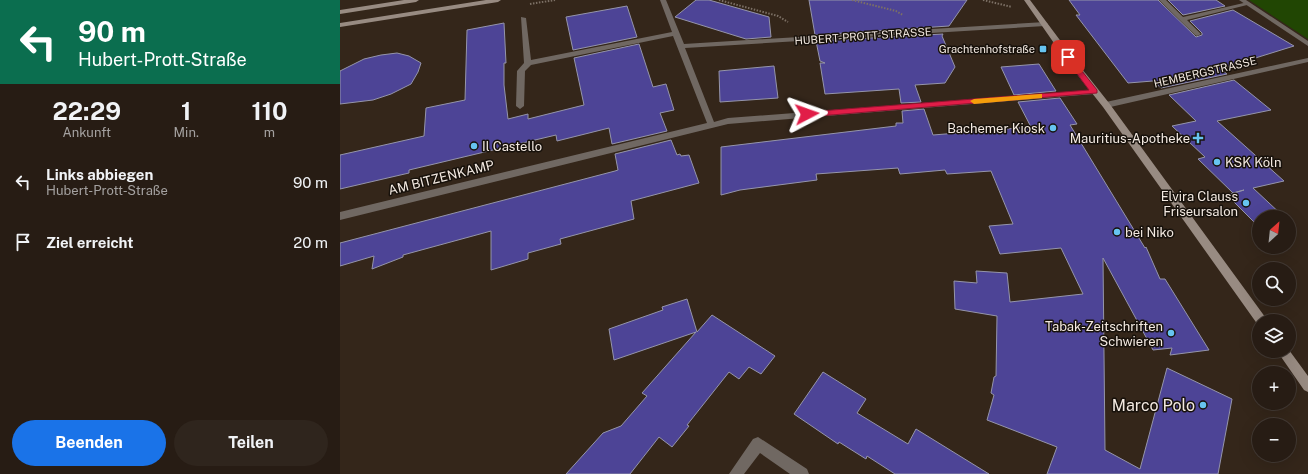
<!DOCTYPE html>
<html lang="de">
<head>
<meta charset="utf-8">
<style>
	:root { --surface:#271c14; --page:#2f251d; --text:#f1f3f6; --muted:#a4a1a0; --line:#433a34; --accent:#1a73e8 }
	body { margin:0; font-family:"Public Sans",sans-serif; background:var(--page); color:var(--text); height:100vh; display:flex; flex-direction:column; font-size:15px; white-space:nowrap }
	* { box-sizing:border-box; margin:0 }
	p { font-size:13px; color:var(--muted) }
	.icon { flex:none; width:22px; height:22px; fill:none; stroke:currentColor; stroke-width:2; stroke-linecap:round; stroke-linejoin:round }
	.map { position:relative; flex:1; overflow:hidden }
	.panel { display:flex; flex-direction:column; background:var(--surface); width:340px }
	.panel>* { flex:none }
	.top-card { background:#0b6e4f; color:#fff; overflow:hidden }
	.needle { width:26px; rotate:27deg }
	.tools { position:absolute; left:912px; top:210px; display:grid; gap:8px }
	.tools a { display:grid; place-items:center; width:44px; height:44px; border-radius:50%; background:var(--surface); box-shadow:0 4px 16px #0002,0 0 0 1px var(--line); font-size:20px }
	.pin { position:absolute; display:grid; place-items:center; width:34px; height:34px; color:#fff; margin:-17px; border-radius:8px; box-shadow:0 2px 6px #0006 }
	.me { position:absolute; width:44px; margin:-22px; rotate:86deg; stroke-linejoin:round; filter:drop-shadow(0 0 3px #0008) }
	.turn { display:flex; align-items:center; gap:14px; height:84px; padding:0 12px; font-size:18px }
	.turn .icon { width:52px; height:52px; stroke-width:2.5 }
	.turn b { display:block; font-size:28px; line-height:34px }
	.eta { display:flex; justify-content:space-evenly; align-items:center; height:68px; text-align:center }
	.eta b { font-size:24px; font-weight:700; line-height:28px }
	.cta { display:flex; gap:8px; margin-top:auto; padding:8px 12px }
	.cta a { flex:1; height:46px; border-radius:24px; background:var(--accent); color:#fff; font-size:16px; font-weight:700; line-height:46px; text-align:center }
	.cta a+a { background:var(--page); color:var(--text) }
	ul { padding:0; list-style:none }
	li { display:flex; align-items:center; gap:12px; height:60px; padding:0 12px }
	li div { flex:1 }
	li b { display:block; font-size:15px }
	li em { font-style:normal }
	main { display:flex; flex:1; min-height:0 }
	.map>svg:first-child { display:block }
	.green { fill:#214603 }
	.building { fill:#4d4496; stroke:#9595aa }
	.lines { fill:none; stroke-linecap:round; stroke-linejoin:round }
	.path { stroke:#7c7065; stroke-width:2; stroke-dasharray:1.5 1.5; stroke-linecap:butt }
	.lane { fill:#706862; fill-rule:evenodd }
	.street { fill:#706862; fill-rule:evenodd }
	.secondary { fill:#988b82; fill-rule:evenodd }
	.route { fill:#e11d48; stroke:#92132f }
	.slow { fill:#f59e0b }
	.poi-dot { fill:#67c4f0; stroke:#17110b; stroke-width:1.5 }
	.labels { text-anchor:middle; stroke-width:3; stroke-linejoin:round; paint-order:stroke }
	.far-street-label { font-size:11px; fill:#f3e9e1; stroke:#17110b }
	.far-poi-label { font-size:11px; fill:#f3e9e1; stroke:#17110b; text-anchor:end }
	.poi-label { font-size:13px; fill:#f3e9e1; stroke:#17110b; text-anchor:end }
	.street-label { font-size:13px; fill:#f3e9e1; stroke:#17110b }
	.near-poi-label { font-size:16px; fill:#f3e9e1; stroke:#17110b; text-anchor:end }
</style>
</head>
<body>
<main>
<section class="panel">
<div class="top-card">
<div class="turn"><svg class="icon" aria-label="left" viewBox="0 0 24 24"><path d="M17 20v-9H6M10 6l-5 5 5 5"/></svg><div><b>90 m</b>Hubert-Prott-Straße</div></div>
</div>
<div class="eta">
<div><b>22:29</b><p>Ankunft</p></div>
<div><b>1</b><p>Min.</p></div>
<div><b>110</b><p>m</p></div>
</div>
<ul>
<li><svg class="icon" aria-label="left" viewBox="0 0 24 24"><path d="M17 20v-9H6M10 6l-5 5 5 5"/></svg><div><b>Links abbiegen</b><p>Hubert-Prott-Straße</p></div><em>90 m</em></li>
<li><svg class="icon" aria-label="arrive" viewBox="0 0 24 24"><path d="M6 21V4h12l-3 4 3 4H6"/></svg><div><b>Ziel erreicht</b></div><em>20 m</em></li>
</ul>
<div class="cta"><a>Beenden</a><a>Teilen</a></div>
</section>
<div class="map">
<svg width="968" height="474" viewBox="0 0 968 474">
	<rect width="100%" height="100%" fill="#34261a"/>
	<path class="green" d="M909 0H968V39Z"/>
	<path class="building" d="M356 0H369L429 17 431 37 406 39 335 17Z
		M469 0H627L609 26 475 35Z
		M729 0H818L856 37 862 35V33L850 21 893 10 954 46 880 69 887 74 821 88 813 81 788 83 736 15H740Z
		M828 0H876L885 6 843 15Z
		M287 6 297 37 233 50 226 17Z
		M164 23 166 63H164V85L168 119 188 114V119L244 105 234 58 299 44 313 87 326 84 334 110 320 113 327 131 272 144 269 128 217 141 216 135 69 170V173L0 189V155L84 136 86 108 125 100 127 30Z
		M603 34 602 36 615 67 605 83 575 85 581 102 561 103 559 89 485 94 480 63H485L480 61 476 41Z
		M57 53 69 56 81 63 78 72 71 84 51 94 33 100 0 104V71L24 59 41 55Z
		M699 64 716 91 674 95 661 67Z
		M434 66 438 98 380 102 379 71Z
		M894 80 931 110 877 121 944 181 913 188 944 217H919V227L887 195 904 190 893 193 858 159 865 157 832 126 856 121 829 95Z
		M720 98 737 124 730 125 805 248 806 247 820 279H825L869 350 830 355 832 348 813 350 763 258 765 450 800 469 827 368 892 399 878 474H707L717 447 647 420 654 395 651 393 654 377 656 376 657 316 615 309 614 281 637 283 636 271 667 273 670 302 743 294 721 248 660 254 649 226 673 224 651 171 607 174 605 170 560 174 558 168 476 174 477 180 400 190 381 195V147L556 126V123H563L562 111 584 109 593 135 691 127 678 102Z
		M331 140 337 155 340 154 341 156 349 155 359 183 291 201 294 219 220 239 221 244 188 253V259L151 270V231L63 255V257L32 269 34 256 0 266V243L275 171 278 170 275 154Z
		M347 299 357 332 372 315 435 356 421 374 409 367 399 379 389 372 347 425 349 426 332 447 319 437 290 474H226L263 433 281 426 307 396 302 393 356 332 274 360 269 329 323 310 322 307Z
		M483 372 526 399 517 413 568 444 576 429 649 474H555L527 456 526 459 499 442 498 444 454 414Z"/>
	<g class="lines">
		<path class="path" d="M379 0 438 16 448 22
			M512 0 556 11 563 15
			M643 0 672 7
			M190 4 215 0"/>
		<path class="lane" d="M819 0H826L843 17 908 2 911 4 847 20 861 34 857 36 855 35Z"/>
		<path class="street" d="M320 0H326L344 44 705 22 708 24 705 26 345 48 374 122 388 118 754 90 758 92 754 94 388 124 0 220V212L367 123 333 36 191 65 185 71 184 106 180 109 176 106 177 71 184 63 181 17 186 18 191 60 332 32Z
			M899 0H906L968 41V46Z
			M968 58V62L766 108 762 105 766 102Z
			M418 437 467 469 469 474H450L420 453 404 474H389L413 439Z"/>
		<path class="secondary" d="M64 0H79L76 2 0 14V10Z
			M146 0H161L158 2 0 27V23Z
			M684 0H690L731 55 769 103 928 321H919L918 325 763 107 725 59Z
			M949 350 968 376V392L964 390 937 351Z"/>
	</g>
	<path class="route" d="M726 56H730L757 90V93L467 117 463 114 467 112 749 90 726 59Z"/>
	<path class="slow" d="M700 94H702V98L634 104 630 101 634 99Z"/>
	<g class="poi-dot">
		<rect x="699" y="45" width="8" height="8" rx="2"/>
		<circle cx="713" cy="128" r="4"/>
		<path d="M856 132h4v4h4v4h-4v4h-4v-4h-4v-4h4z"/>
		<circle cx="134" cy="146" r="4"/>
		<circle cx="877" cy="162" r="4"/>
		<circle cx="906" cy="203" r="4"/>
		<circle cx="777" cy="232" r="4"/>
		<circle cx="831" cy="333" r="4"/>
		<circle cx="863" cy="405" r="4"/>
	</g>
	<g class="labels">
		<g class="far-street-label">
			<text transform="translate(523 36) rotate(-4)" y="4">HUBERT-PROTT-STRASSE</text>
			<text transform="translate(865 72) rotate(-13)" y="4">HEMBERGSTRASSE</text>
		</g>
		<g class="far-poi-label">
			<text x="695" y="53">Grachtenhofstraße</text>
		</g>
		<g class="poi-label">
			<text x="705" y="133">Bachemer Kiosk</text>
			<text x="850" y="143">Mauritius-Apotheke</text>
			<text x="142" y="151" text-anchor="start">Il Castello</text>
			<text x="885" y="167" text-anchor="start">KSK Köln</text>
			<text x="898" y="201">Elvira Clauss<tspan x="898" dy="15">Friseursalon</tspan></text>
			<text x="785" y="237" text-anchor="start">bei Niko</text>
			<text x="823" y="331">Tabak-Zeitschriften<tspan x="823" dy="15">Schwieren</tspan></text>
		</g>
		<g class="street-label">
			<text transform="translate(101 177) rotate(-14)" y="5">AM BITZENKAMP</text>
		</g>
		<g class="near-poi-label">
			<text x="855" y="411">Marco Polo</text>
		</g>
	</g>
</svg>
<div class="tools">
<a><svg class="needle" viewBox="-14 -14 28 28"><path d="M0-13l5 13h-10z" fill="#e53935"/><path d="M0 13l5-13h-10z" fill="#a4a1a0"/></svg></a>
<a><svg class="icon" aria-label="search" viewBox="0 0 24 24"><circle cx="10" cy="10" r="6"/><path d="M15 15l6 6"/></svg></a>
<a><svg class="icon" aria-label="layers" viewBox="0 0 24 24"><path d="M12 4l9 5-9 5-9-5zM3 14l9 5 9-5"/></svg></a>
<a>+</a>
<a>−</a>
</div>
<div class="pin" style="left:728px;top:57px;background:#d93025"><svg class="icon" aria-label="arrive" viewBox="0 0 24 24"><path d="M6 21V4h12l-3 4 3 4H6"/></svg></div>
<svg class="me" style="left:467px;top:114px" viewBox="-20 -20 40 40"><path d="M0-17L14 15 0 8-14 15z" fill="#e11d48" stroke="#fff" stroke-width="4"/></svg>
</div>
</main>
</body>
</html>
